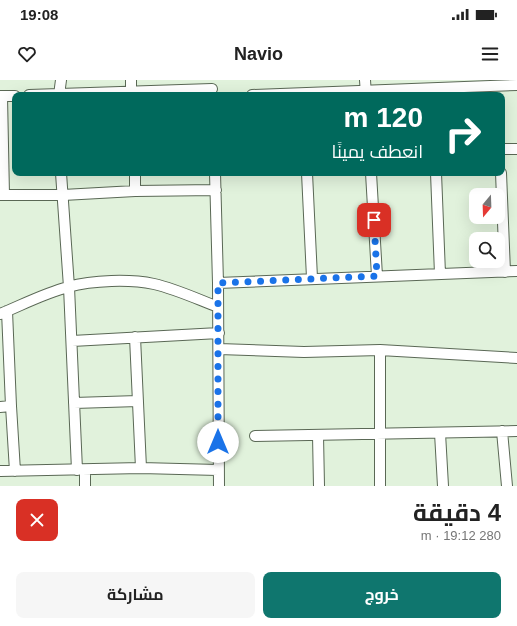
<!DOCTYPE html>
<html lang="ar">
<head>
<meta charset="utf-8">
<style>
	:root { --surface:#fff; --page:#f6f6f6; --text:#222; --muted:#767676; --accent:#0f766e }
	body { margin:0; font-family:Helvetica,Cairo,sans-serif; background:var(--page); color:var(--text); direction:rtl; height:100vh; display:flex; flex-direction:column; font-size:15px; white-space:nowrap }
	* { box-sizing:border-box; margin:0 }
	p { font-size:13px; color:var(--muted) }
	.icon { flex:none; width:22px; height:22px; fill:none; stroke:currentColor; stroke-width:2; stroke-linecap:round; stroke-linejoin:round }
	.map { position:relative; height:406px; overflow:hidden; direction:ltr }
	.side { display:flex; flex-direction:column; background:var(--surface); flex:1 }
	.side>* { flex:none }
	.guide { position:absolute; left:12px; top:12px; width:493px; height:84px; border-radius:8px; box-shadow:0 4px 16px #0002; direction:rtl; background:#00695c; color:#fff; overflow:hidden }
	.needle { width:26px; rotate:199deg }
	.controls { position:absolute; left:469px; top:108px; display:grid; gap:8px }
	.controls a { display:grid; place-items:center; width:36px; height:36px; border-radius:8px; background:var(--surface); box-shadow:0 4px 16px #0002; font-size:20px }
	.pin { position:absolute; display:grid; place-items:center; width:34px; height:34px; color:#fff; margin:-17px; border-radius:8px; box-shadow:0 2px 6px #0006 }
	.me { position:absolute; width:44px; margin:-22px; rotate:0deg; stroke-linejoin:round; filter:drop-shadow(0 0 3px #0008) }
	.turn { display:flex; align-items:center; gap:14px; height:84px; padding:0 16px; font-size:18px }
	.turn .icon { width:52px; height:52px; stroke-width:2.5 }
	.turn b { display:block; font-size:28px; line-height:34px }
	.round { display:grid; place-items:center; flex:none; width:42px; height:42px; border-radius:8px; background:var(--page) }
	.head { display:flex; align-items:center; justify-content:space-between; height:68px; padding:0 16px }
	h1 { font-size:24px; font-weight:700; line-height:30px }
	.action { display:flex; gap:8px; margin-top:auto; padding:8px 16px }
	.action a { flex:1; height:46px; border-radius:8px; background:var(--accent); color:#fff; font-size:16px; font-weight:700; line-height:46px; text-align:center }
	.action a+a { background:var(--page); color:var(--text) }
	.status { display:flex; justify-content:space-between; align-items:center; height:28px; padding:0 20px; background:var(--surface); direction:ltr }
	.status svg { height:11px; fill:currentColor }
	header { display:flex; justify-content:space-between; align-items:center; height:52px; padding:0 16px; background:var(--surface); font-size:18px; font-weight:700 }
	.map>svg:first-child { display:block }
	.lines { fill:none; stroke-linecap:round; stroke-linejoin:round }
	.street-casing { stroke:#5a6855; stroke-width:12 }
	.street { stroke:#fff; stroke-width:10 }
	.route { stroke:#1a73e8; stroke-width:7; stroke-dasharray:0 12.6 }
</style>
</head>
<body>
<div class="status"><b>19:08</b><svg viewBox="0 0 49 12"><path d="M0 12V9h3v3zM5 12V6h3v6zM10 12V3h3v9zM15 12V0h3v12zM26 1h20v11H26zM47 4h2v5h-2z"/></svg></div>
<header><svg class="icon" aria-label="menu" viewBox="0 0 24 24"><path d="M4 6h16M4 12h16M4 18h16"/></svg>Navio<svg class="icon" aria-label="heart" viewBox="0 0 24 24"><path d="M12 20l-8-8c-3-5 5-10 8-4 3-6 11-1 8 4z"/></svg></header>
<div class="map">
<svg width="517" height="406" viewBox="0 0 517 406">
	<rect width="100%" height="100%" fill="#e1f2dc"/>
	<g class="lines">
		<defs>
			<path id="street" d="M131 0V15
				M365 0 366 15
				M29 15 212 9
				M59 15 61 0
				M252 15 517 5
				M0 16H15
				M2 16 4 115
				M502 69H517
				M61 93 69 207 77 390
				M135 93V111
				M215 93 218 203 219 406
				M307 93 312 198
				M371 93 377 196
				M436 93 440 194
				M501 93 505 192
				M0 115H63L135 111 216 110
				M218 203 517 191
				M7 231 11 326 15 391
				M0 234C22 225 45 213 68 207 93 200 130 199 154 204 176 209 197 219 218 227
				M135 257 141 388
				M72 261 219 253
				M219 269 304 272 380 270 517 278
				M74 323 138 321
				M0 327 11 326
				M502 351 507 406
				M440 353 443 406
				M318 355 319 406
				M255 356 517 351
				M85 390V406
				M0 391 141 388 218 390
				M380 406V270"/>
		</defs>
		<use href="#street" class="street-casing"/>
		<use href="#street" class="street"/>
	</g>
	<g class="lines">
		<path class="route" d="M218 362V203L377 196 374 140"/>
	</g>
</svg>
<div class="controls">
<a><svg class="needle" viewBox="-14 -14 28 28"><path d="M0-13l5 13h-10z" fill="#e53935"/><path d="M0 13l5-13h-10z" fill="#767676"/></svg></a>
<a><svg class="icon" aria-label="search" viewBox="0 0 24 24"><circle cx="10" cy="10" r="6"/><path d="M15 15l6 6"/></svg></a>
</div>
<div class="pin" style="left:374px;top:140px;background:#d93025"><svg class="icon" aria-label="arrive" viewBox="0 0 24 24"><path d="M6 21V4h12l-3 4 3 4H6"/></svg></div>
<svg class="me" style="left:218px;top:362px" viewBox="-20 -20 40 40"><circle r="19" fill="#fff"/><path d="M0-13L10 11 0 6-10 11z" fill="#1a73e8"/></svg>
<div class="guide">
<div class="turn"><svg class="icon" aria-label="right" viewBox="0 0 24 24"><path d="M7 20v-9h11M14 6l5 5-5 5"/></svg><div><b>120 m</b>انعطف يمينًا</div></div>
</div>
</div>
<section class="side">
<div class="head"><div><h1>4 دقيقة</h1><p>280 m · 19:12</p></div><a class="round" style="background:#d93025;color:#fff"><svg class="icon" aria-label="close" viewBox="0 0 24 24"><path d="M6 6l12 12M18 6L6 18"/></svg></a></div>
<div class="action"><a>خروج</a><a>مشاركة</a></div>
</section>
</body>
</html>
